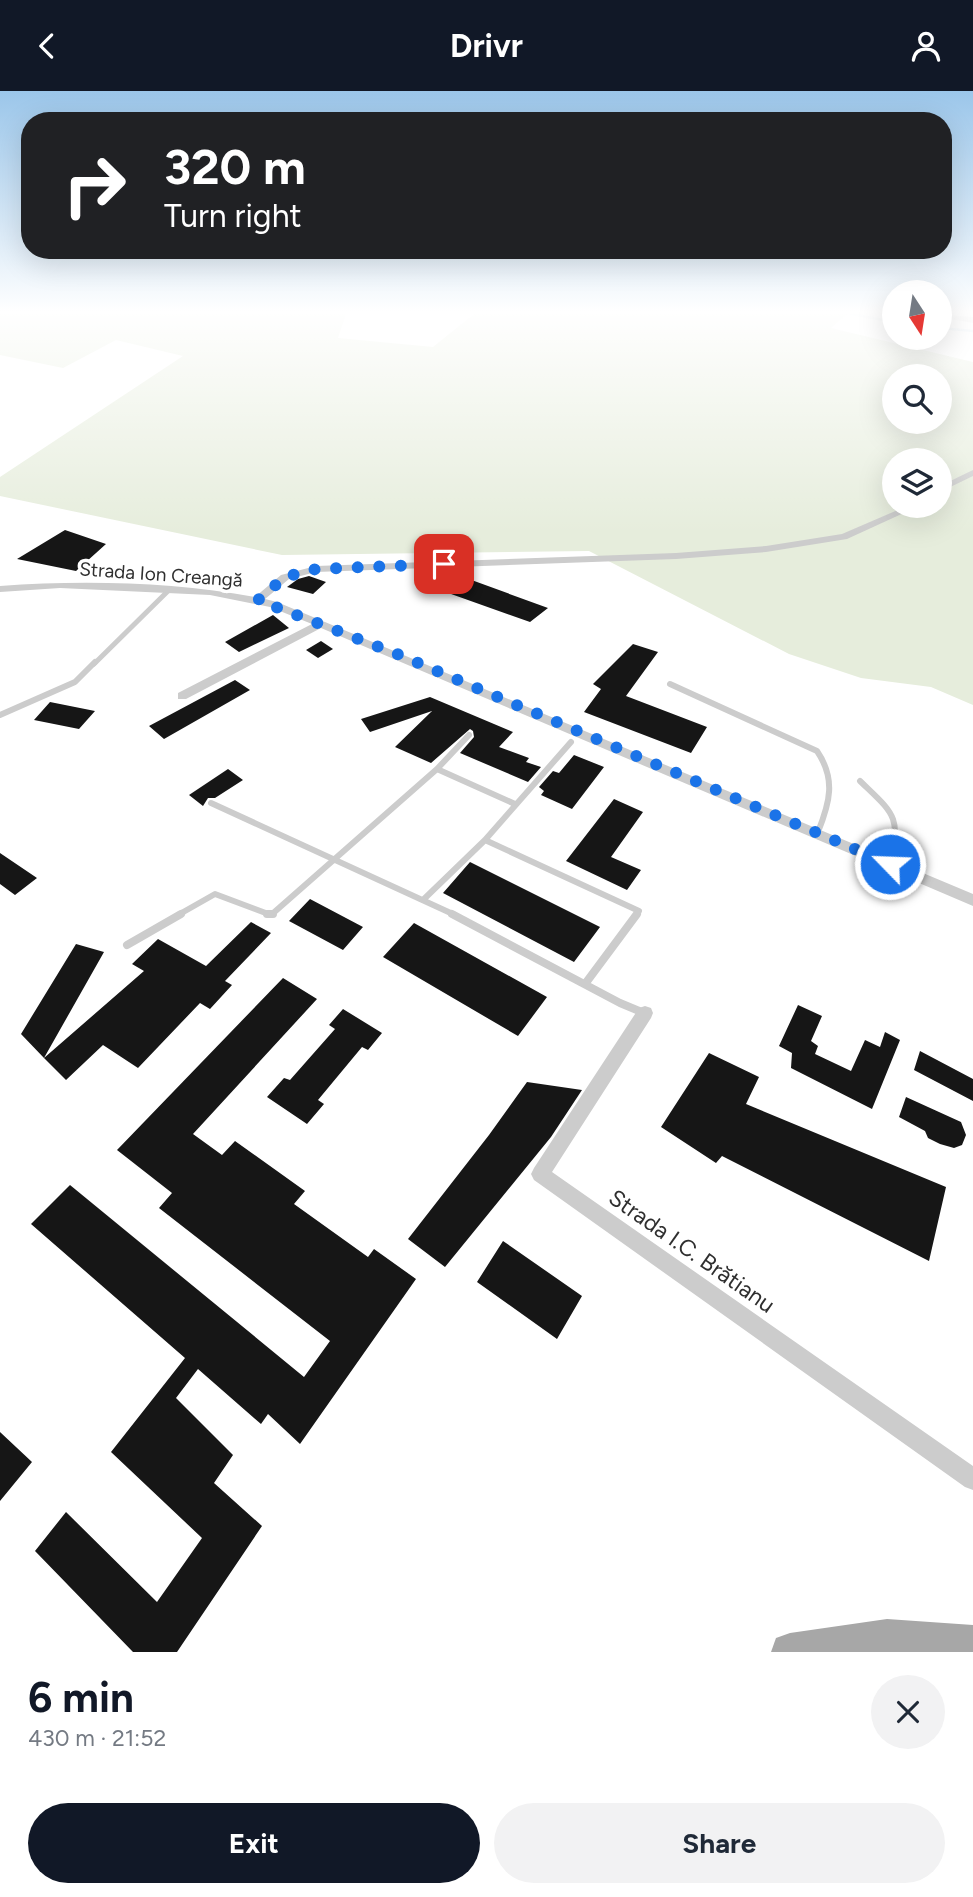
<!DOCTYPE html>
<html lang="en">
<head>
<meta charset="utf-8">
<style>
	:root { --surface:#fff; --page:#f2f2f3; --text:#1f2937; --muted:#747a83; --accent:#111827 }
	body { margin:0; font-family:Figtree,sans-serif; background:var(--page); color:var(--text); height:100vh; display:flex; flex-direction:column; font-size:26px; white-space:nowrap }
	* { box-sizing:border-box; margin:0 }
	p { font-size:23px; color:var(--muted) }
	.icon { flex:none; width:38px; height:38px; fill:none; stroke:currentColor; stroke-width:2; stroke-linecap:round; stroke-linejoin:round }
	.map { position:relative; height:1561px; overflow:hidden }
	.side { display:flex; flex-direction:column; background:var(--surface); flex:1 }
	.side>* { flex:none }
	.top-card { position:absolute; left:21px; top:21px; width:931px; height:147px; border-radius:28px; box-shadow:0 7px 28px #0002; background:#202124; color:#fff; overflow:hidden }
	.needle { width:46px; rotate:168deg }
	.fabs { position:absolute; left:882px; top:189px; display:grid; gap:14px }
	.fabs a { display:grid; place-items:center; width:70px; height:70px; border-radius:50%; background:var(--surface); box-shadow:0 7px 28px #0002; font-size:35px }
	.pin { position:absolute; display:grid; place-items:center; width:60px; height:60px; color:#fff; margin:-30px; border-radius:14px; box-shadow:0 4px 10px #0006 }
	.me { position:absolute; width:77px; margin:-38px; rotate:294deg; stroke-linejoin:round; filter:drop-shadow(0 0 5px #0008) }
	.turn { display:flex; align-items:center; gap:24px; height:147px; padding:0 28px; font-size:32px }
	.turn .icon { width:91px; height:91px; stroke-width:2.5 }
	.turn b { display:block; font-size:49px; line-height:60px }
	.round { display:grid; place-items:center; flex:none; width:74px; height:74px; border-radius:37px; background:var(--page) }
	.head { display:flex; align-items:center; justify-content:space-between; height:119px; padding:0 28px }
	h1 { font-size:42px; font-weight:700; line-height:52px; color:var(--accent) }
	.primary-button { display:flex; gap:14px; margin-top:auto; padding:14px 28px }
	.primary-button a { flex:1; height:80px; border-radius:42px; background:var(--accent); color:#fff; font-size:28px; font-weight:700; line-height:80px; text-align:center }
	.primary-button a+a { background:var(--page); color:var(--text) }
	header { display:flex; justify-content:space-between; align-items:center; height:91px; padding:0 28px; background:var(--accent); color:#fff; font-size:32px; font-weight:700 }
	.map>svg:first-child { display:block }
	.green { fill:#e6eddc; fill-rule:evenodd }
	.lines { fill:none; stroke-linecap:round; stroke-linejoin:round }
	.stream { stroke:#c7e0ee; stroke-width:2.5 }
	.building { fill:#161616 }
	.lane-far3 { stroke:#ccc; stroke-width:3.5 }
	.lane-far2 { stroke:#ccc; stroke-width:5 }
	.lane-far1 { stroke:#ccc; stroke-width:6 }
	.lane { stroke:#ccc; stroke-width:8 }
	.street { fill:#ccc; fill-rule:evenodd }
	.secondary { fill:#b9b9b9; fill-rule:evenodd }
	.primary { fill:#a7a7a7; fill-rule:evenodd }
	.route { stroke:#1a73e8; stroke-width:12; stroke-dasharray:0 21.6 }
	.labels { text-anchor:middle; stroke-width:7; stroke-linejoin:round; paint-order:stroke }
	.street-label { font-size:19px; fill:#2f2f2f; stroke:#fff }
	.near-street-label { font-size:23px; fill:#2f2f2f; stroke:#fff }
</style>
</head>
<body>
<header><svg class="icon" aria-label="back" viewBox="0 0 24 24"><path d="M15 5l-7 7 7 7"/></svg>Drivr<svg class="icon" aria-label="person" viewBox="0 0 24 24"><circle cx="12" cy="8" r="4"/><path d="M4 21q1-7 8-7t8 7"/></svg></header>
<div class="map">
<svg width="973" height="1561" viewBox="0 0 973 1561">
	<rect width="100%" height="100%" fill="#fff"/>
	<path class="green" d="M0 223H346L338 247 433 256 474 223H847L831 237 973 271V614L931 596 861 587 789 563 589 460 282 464 0 405V386L183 265 116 249 63 277 0 264ZM894 285H940V331H894ZM894 369H940V415H894Z"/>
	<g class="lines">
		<path class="stream" d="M852 223 894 231
			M940 237 973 240"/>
	</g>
	<path class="building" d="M65 439 106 453 76 480 17 468Z
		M439 479H444L548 517 530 531 423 493Z
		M309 485 326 491 313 503 287 496 298 488Z
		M273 524 289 537 239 561 225 551Z
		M321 550 333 558 318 567 306 559Z
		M633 553 658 561 626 605 707 636 691 662 584 621 601 598 593 593Z
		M235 589 250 599 164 648 149 635Z
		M430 606 513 641 499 656 529 667 526 671 541 676 528 691 460 662 474 646 473 640 470 638 431 672 395 656 432 620 370 641 361 628Z
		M50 611 95 620 79 638 34 629Z
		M574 664 604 676 572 718 541 704 544 700 539 696 553 680 559 682Z
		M228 678 243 689 215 707H208L203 715 189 704Z
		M614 708 643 721 611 766 641 779 627 799 566 770Z
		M0 762 37 787 15 804 0 793Z
		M470 771 600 836 574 871 443 802Z
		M310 808 363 836 343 859 289 830Z
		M251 831 271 842 225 890 232 894 210 918 200 912 138 977 103 954 66 989 44 967 144 880 132 873 158 848 206 875Z
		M414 832 547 906 518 945 383 866Z
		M76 853 104 861 44 967 21 943Z
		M283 887 317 908 193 1043 222 1064 235 1050 305 1100 294 1113 368 1166 374 1158 416 1188 300 1353 268 1323 261 1333 198 1278 176 1307 233 1364 214 1392 262 1435 177 1561H133L35 1460 66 1421 157 1511 202 1447 111 1361 185 1267 31 1133 70 1094 304 1286 330 1250 159 1117 172 1102 117 1059Z
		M798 914 822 925 811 950 818 955 815 963 851 980 865 949 880 956 885 941 900 949 872 1018 791 977 792 962 779 955Z
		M343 918 382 942 368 959 362 956 318 1009 324 1013 307 1033 267 1006 284 987 290 989 335 938 329 934Z
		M920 960 973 988V1010L914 979Z
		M709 962 759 986 746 1013 946 1096 929 1170 722 1065 716 1072 661 1036Z
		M527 991 582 999 551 1046 445 1176 408 1148 489 1044Z
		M906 1006 961 1031 966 1044 962 1054 954 1057 940 1053 928 1047 925 1040 899 1026Z
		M503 1150 582 1205 557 1248 477 1191Z
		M0 1341 32 1371 0 1410Z"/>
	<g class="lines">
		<path class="lane-far3" d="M894 224 888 231 894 234"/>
		<path class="lane-far2" d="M94 573 169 499"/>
		<path class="lane-far1" d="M670 593 817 660C836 688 830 711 818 741
			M0 624 75 591 95 571
			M437 678 515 713
			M860 690C893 722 902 725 890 773
			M211 712 455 824
			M485 749 639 820 636 824
			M424 808 485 749 571 651
			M178 824 215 803 271 824 437 678 469 644"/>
		<path class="lane" d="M267 823H273
			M452 823 620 912 644 922
			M127 854 181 823
			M585 893 637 823"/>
		<path class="street" d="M973 379V385L940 401V395Z
			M907 415H919L847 448 766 461 676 468 316 481 289 488 265 508 277 511 325 531 973 803V815L321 537 186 608H178V602L312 533 270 516 210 504 60 497 0 501V495C84 489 172 491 255 506L281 484 316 475 676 462 766 455 842 443Z
			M645 915 651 917 653 922 651 927 552 1081 973 1375V1399L965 1396 534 1089 531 1083 534 1077 639 917Z"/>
		<path class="secondary" d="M940 223 973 226V232L940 226Z"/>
		<path class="primary" d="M887 1528 973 1534V1561H771L776 1547 790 1542Z"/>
	</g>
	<linearGradient id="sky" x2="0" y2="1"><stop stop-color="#9bc6ea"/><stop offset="0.5" stop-color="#fff"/><stop offset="1" stop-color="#fff" stop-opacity="0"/></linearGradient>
	<rect width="973" height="442" fill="url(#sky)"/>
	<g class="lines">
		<path class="route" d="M444 473 316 478 285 486 258 509 397 563 890 773"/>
	</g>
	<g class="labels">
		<g class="street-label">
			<text transform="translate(161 483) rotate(4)" y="7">Strada Ion Creangă</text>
		</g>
		<g class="near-street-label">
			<text transform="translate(692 1160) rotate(35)" y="8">Strada I.C. Brătianu</text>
		</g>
	</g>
</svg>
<div class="fabs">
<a><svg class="needle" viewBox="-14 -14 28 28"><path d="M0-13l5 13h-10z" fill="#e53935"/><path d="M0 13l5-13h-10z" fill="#747a83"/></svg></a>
<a><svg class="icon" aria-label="search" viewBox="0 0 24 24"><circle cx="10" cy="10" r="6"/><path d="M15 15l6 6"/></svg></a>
<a><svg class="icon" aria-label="layers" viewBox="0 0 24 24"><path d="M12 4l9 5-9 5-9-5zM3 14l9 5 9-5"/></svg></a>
</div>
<div class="pin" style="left:444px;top:473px;background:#d93025"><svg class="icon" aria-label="arrive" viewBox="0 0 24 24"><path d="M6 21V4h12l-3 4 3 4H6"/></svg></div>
<svg class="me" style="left:890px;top:773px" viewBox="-20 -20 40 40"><circle r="17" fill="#1a73e8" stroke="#fff" stroke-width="3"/><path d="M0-11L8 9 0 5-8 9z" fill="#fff"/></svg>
<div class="top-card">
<div class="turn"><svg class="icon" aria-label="right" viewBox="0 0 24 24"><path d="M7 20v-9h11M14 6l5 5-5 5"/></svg><div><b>320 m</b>Turn right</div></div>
</div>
</div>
<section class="side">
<div class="head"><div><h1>6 min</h1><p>430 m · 21:52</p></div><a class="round"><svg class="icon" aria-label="close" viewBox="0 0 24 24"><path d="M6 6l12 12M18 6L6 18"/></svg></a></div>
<div class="primary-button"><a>Exit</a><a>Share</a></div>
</section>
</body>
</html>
